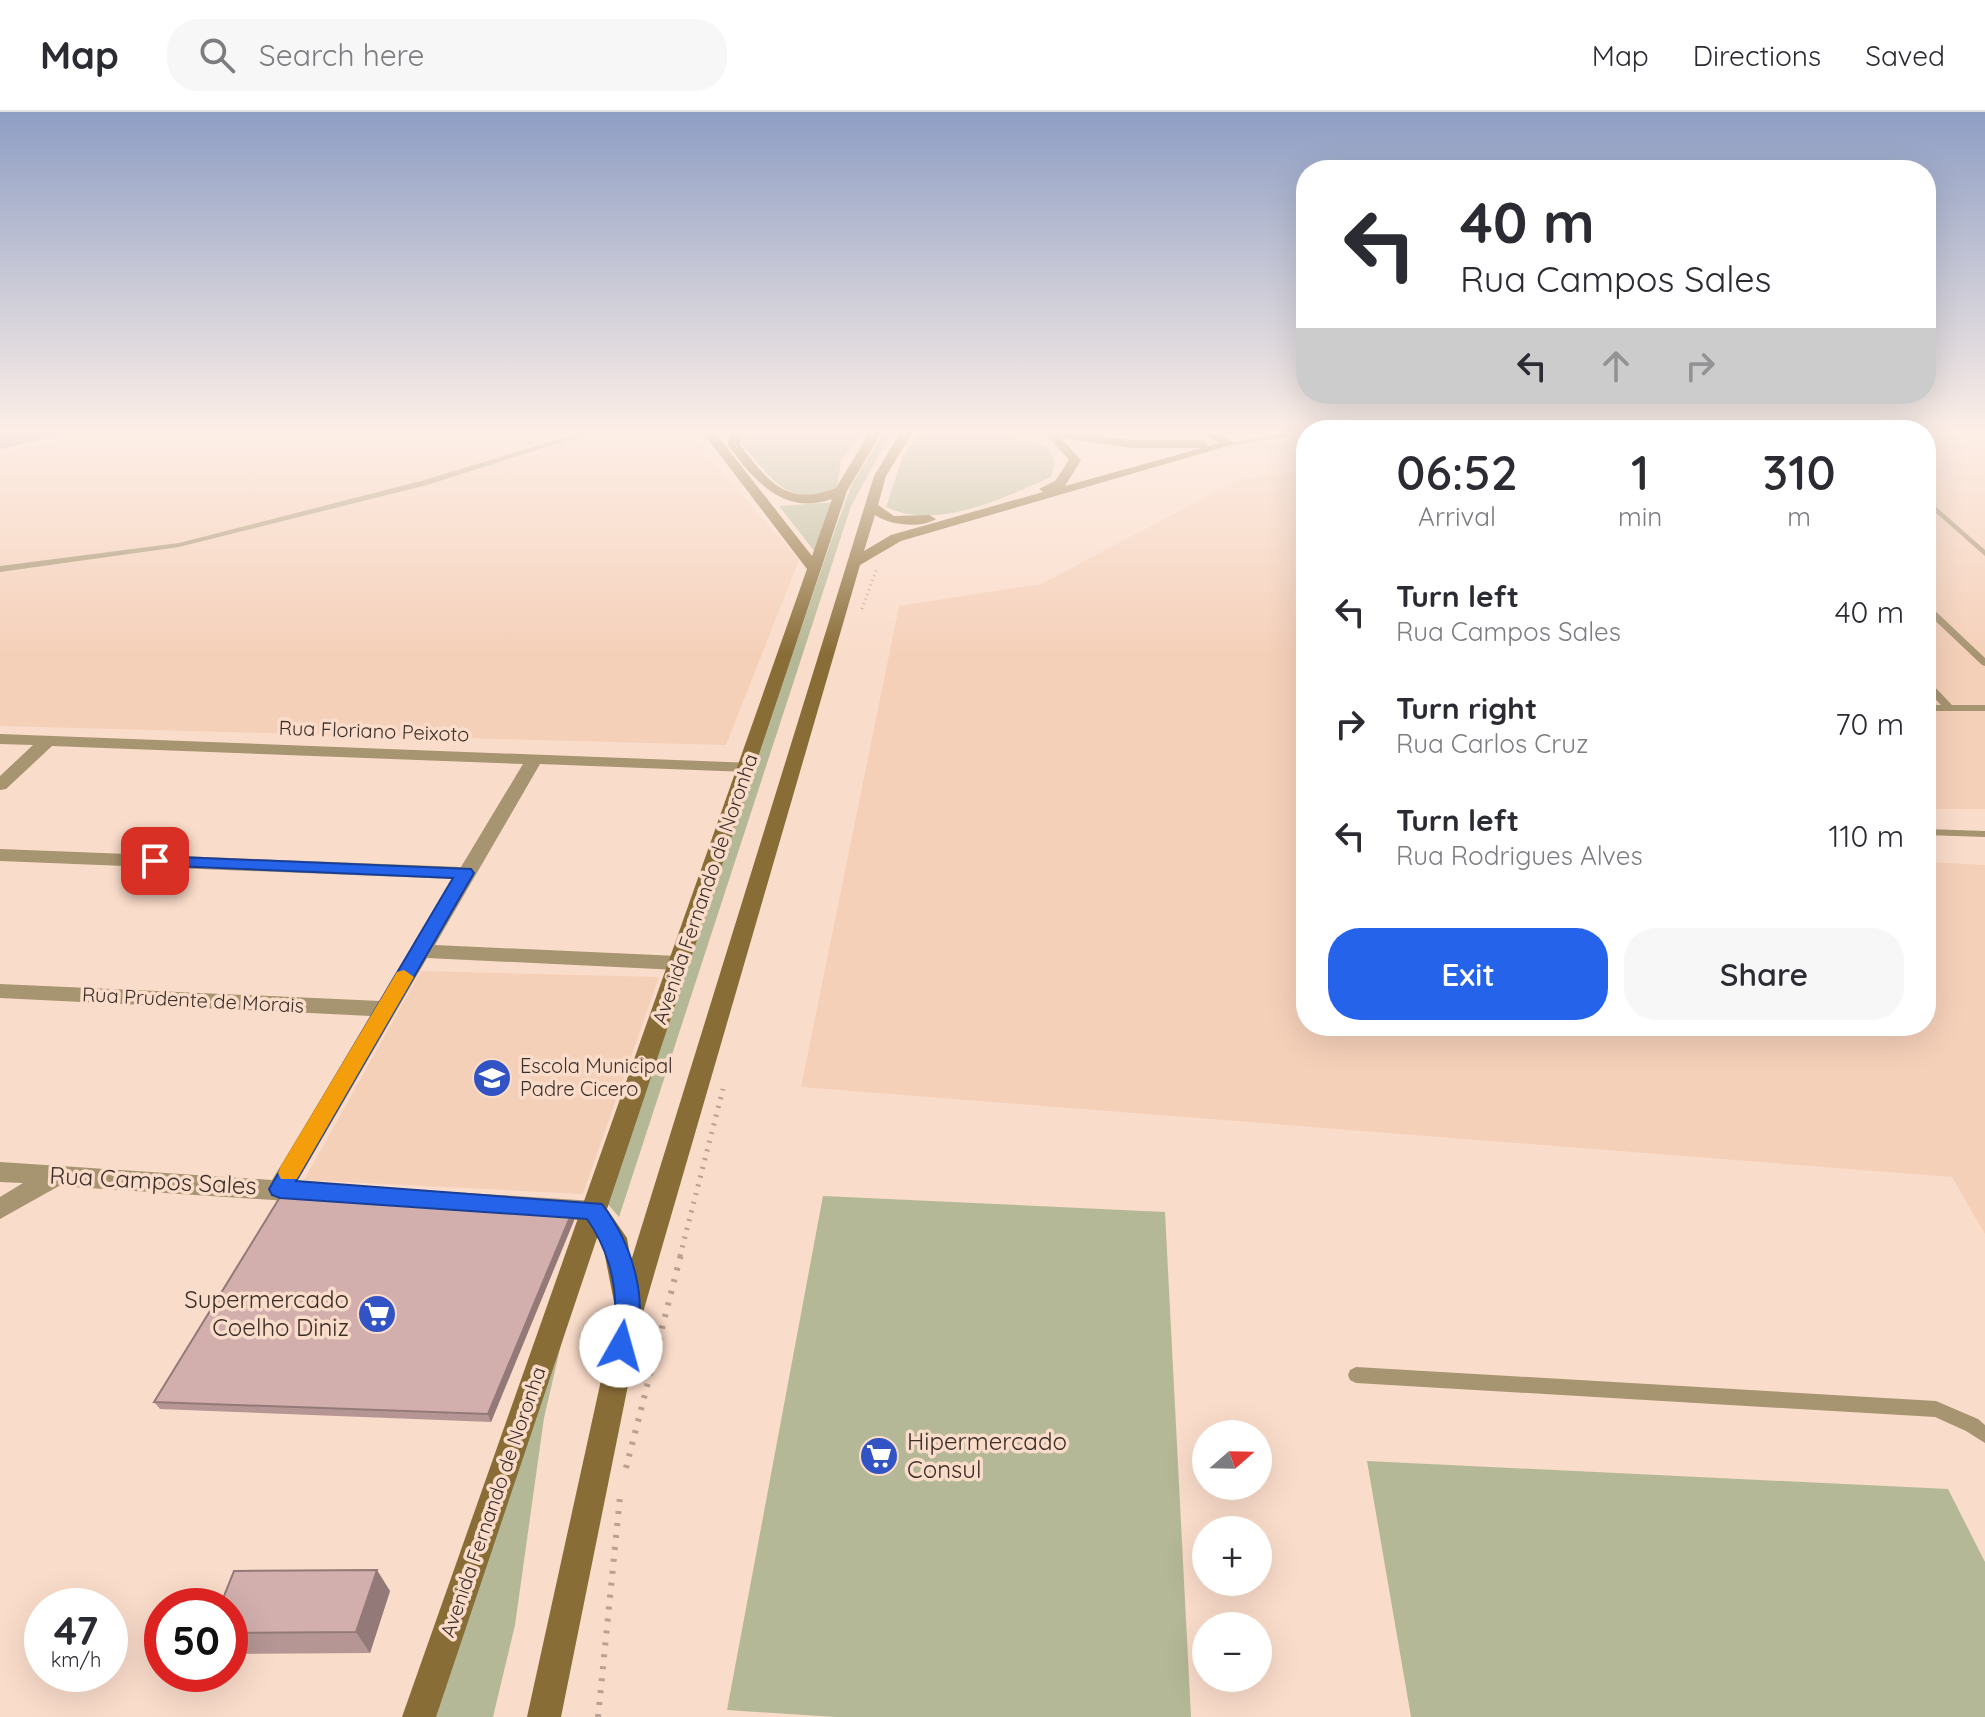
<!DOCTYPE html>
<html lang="en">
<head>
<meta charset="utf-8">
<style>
	:root { --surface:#fff; --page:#f7f7f7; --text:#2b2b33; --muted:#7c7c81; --line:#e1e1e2; --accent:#2563eb }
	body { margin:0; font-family:Quicksand,sans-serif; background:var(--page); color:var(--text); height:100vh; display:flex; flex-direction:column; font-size:30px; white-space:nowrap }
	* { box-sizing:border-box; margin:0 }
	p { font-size:26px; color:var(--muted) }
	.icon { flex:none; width:44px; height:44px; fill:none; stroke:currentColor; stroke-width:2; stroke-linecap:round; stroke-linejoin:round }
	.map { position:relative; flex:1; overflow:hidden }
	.sheet { position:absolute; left:1296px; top:308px; width:640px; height:616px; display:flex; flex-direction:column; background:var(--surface); border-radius:32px; box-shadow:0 8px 32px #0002 }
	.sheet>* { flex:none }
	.hud { position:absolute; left:1296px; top:48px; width:640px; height:244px; border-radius:32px; box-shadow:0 8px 32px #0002; background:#fff; color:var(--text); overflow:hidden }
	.needle { width:52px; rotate:70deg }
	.tools { position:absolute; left:1192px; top:1308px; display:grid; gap:16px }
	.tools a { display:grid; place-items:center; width:80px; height:80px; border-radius:50%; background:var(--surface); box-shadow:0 8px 32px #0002; font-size:40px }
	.speed { position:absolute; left:24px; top:1476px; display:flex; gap:16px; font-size:40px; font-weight:700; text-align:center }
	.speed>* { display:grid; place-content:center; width:104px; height:104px; border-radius:50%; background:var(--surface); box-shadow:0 8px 32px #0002; line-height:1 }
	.speed small { font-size:20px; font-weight:400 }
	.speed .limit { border:12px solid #d22; background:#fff; color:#111 }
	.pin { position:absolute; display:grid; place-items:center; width:68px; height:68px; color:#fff; margin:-34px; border-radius:16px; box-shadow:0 4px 12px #0006 }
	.me { position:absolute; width:88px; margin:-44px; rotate:7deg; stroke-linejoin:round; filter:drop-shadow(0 0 6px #0008) }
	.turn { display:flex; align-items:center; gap:28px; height:168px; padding:0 32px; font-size:36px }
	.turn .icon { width:104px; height:104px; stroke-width:2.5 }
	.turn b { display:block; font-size:56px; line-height:68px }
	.lanes { display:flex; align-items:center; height:76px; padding:0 32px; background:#0003; justify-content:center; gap:40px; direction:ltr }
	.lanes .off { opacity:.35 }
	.eta { display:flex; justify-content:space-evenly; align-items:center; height:136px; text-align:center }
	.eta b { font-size:48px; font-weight:600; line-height:56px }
	.button { display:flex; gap:16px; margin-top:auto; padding:16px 32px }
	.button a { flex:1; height:92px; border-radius:32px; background:var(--accent); color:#fff; font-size:32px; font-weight:600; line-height:92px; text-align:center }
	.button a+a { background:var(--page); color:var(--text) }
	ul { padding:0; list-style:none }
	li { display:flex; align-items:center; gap:24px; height:112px; padding:0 32px }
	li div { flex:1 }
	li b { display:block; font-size:30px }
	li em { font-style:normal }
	header { display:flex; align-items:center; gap:48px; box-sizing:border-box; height:112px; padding:0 40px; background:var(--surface); border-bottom:2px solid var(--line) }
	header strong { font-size:38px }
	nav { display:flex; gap:44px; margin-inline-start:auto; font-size:28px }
	.search { width:560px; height:72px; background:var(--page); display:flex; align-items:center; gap:20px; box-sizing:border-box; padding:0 28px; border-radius:32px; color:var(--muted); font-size:30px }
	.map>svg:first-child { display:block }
	.built { fill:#f5d0b9 }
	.green { fill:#b5b896 }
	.water { fill:#a87d8d }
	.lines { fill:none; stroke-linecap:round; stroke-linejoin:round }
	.path-far2 { stroke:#b9a193; stroke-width:3; stroke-dasharray:1 4; stroke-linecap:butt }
	.path-far1 { stroke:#b9a193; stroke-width:5; stroke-dasharray:2 7; stroke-linecap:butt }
	.path { stroke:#b9a193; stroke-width:6; stroke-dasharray:3 9; stroke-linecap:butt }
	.lane { fill:#a79471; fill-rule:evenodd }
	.street { fill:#a79471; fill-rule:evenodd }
	.secondary { fill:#896d37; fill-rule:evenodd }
	.wall { fill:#b59694 }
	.shaded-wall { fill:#937a78 }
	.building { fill:#d2afac; stroke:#937a78; stroke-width:2 }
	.route { fill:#2563eb; stroke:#184099; stroke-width:2 }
	.slow { fill:#f59e0b }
	.labels { text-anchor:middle; stroke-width:7; stroke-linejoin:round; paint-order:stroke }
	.street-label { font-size:20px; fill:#3a2e27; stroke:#fadcca }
	.poi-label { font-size:20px; fill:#3a2e27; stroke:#fadcca; text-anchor:start }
	.near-street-label { font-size:24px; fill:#3a2e27; stroke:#fadcca }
	.near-poi-label { font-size:24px; fill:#3a2e27; stroke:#fadcca; text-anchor:end }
</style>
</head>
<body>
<header>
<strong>Map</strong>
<div class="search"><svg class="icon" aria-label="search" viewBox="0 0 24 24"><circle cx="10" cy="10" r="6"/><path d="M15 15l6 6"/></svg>Search here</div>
<nav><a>Map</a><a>Directions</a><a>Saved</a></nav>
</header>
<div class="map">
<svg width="1985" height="1605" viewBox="0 0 1985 1605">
	<rect width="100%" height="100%" fill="#fadcca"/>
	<path class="built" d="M109 318H685L799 448 726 633 0 614V343Z
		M1926 322 1985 325V697H1926Z
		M1306 358V914H1926V750L1985 753V1122L1952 1065 801 975 899 494 1041 472 1238 368Z
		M421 859 659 865 583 1082 304 1068Z"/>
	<path class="green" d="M745 318H866L841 348 837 376C786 397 773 367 742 332Z
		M886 318H893L851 394 619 1105 606 1090 629 1018 831 429 852 372Z
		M922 318C970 318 1002 319 1048 336L1055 349 1051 365C1003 386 938 419 886 395L902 346Z
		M837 390 815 440 779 394Z
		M823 1084 1165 1100 1191 1605H836L727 1598Z
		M575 1172 544 1306 515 1513 493 1605H435Z
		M1367 1349 1948 1377 1985 1450V1605H1411Z"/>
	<path class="water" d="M0 318H84L0 337Z"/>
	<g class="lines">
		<path class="path-far2" d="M899 391 933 318
			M862 497 877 456"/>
		<path class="path-far1" d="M680 1144 723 977"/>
		<path class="path" d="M626 1356 681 1142
			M598 1605 620 1385"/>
		<path class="lane" d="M589 318H599L427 373 179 435 0 460V454L179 431 421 369Z
			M1301 318H1309H1306V321L1228 334 1224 332Z
			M1926 386 1985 438V444L1926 392Z
			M1926 492 1929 493 1985 546V554L1982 553 1926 500Z
			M1926 568 1929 569 1952 593H1985V599H1926V593H1941L1926 577Z
			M1926 717 1985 719V725L1926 723Z
			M1356 1255 1936 1289 1978 1307 1985 1313V1331L1966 1319 1935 1305 1356 1271 1350 1268 1348 1263 1350 1258Z"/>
		<path class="street" d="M0 622 753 651 756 655 753 659 747 660 540 652 435 833 678 844 688 851 678 858 427 846 297 1070 594 1089 603 1092 607 1099 603 1106 594 1109 59 1074 0 1107V1085L23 1071 0 1070V1050L272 1068 371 904 0 886V872L380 889 454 767 0 749V737L461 755 523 652 52 634 6 677 0 678V664L33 633 0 632Z"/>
		<path class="secondary" d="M701 318H713L812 444 832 387C784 404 754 369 728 333L730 318H742L740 333C769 370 786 395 836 376L871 318H883L847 379 607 1097 627 1126 631 1149 874 364 902 318H914L886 364 878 393 894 404 929 403 936 407C920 417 890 413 875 403L864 439 891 423 1043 380 1039 377 1055 369 1069 348 1047 324 1022 318H1052L1132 328H1204L1209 334 1219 331 1198 318H1217L1234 332 901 429 860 453 642 1204 561 1605H527L616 1200 602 1129 598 1123 436 1605H402L807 457ZM1061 326 1132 336H1202L1065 374 1081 348Z"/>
	</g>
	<path class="wall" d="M575 1106 491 1310 160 1297 154 1290Z
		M390 1479 370 1541 230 1542V1494Z"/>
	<path class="shaded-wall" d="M573 1098 575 1106 491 1310 488 1302Z
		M377 1458 390 1479 370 1541 356 1520Z"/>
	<path class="building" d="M280 1085 573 1098 488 1302 154 1290Z
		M377 1458 356 1520 230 1521V1494H220L234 1459Z"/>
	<linearGradient id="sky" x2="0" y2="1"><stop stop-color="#8e9ec4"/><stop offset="0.59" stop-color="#fdefe7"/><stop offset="1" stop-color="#fdefe7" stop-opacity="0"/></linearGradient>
	<rect width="1985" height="542" fill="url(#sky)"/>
	<path class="route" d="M155 744 471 757 474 761 296 1069 602 1092C632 1132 653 1193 630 1242L621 1245 613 1242C606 1229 614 1218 615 1204 617 1170 607 1135 587 1107L280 1086 272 1083 269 1077 453 766 149 753 146 749Z"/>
	<path class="slow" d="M404 858 414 865 297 1067H281L278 1061 281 1054 397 860Z"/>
	<defs>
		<symbol id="school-disc" viewBox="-11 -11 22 22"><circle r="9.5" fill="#3253c3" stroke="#fadcca"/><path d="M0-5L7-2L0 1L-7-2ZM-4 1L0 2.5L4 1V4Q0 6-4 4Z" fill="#fff"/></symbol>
		<symbol id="supermarket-disc" viewBox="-11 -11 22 22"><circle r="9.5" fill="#3253c3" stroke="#fadcca"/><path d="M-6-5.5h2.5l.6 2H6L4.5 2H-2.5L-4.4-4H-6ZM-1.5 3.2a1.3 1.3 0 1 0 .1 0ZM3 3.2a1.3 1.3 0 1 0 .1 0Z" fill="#fff"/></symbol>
	</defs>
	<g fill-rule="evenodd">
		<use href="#school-disc" x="470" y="944" width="44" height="44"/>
		<use href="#supermarket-disc" x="355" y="1180" width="44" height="44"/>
		<use href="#supermarket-disc" x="857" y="1322" width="44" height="44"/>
	</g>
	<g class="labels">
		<g class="street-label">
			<text transform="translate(374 619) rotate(2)" y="7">Rua Floriano Peixoto</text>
			<text transform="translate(705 777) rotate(-71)" y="7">Avenida Fernando de Noronha</text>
			<text transform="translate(193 888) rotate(3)" y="7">Rua Prudente de Morais</text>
			<text transform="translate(493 1390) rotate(-71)" y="7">Avenida Fernando de Noronha</text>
		</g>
		<g class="poi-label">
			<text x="520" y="961">Escola Municipal<tspan x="520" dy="23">Padre Cicero</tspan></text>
		</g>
		<g class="near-street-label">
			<text transform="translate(153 1069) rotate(3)" y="8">Rua Campos Sales</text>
		</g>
		<g class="near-poi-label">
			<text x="349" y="1196">Supermercado<tspan x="349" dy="28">Coelho Diniz</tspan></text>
			<text x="907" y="1338" text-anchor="start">Hipermercado<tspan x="907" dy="28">Consul</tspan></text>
		</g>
	</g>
</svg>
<div class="tools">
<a><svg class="needle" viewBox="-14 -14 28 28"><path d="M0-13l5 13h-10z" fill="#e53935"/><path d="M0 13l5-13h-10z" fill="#7c7c81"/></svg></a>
<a>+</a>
<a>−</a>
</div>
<div class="speed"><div>47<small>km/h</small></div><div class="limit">50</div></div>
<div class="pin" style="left:155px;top:749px;background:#d93025"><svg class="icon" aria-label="arrive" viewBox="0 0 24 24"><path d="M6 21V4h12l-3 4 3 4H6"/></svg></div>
<svg class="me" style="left:621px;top:1234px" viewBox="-20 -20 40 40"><circle r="19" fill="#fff"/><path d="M0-13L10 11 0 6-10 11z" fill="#2563eb"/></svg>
<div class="hud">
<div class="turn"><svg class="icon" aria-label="left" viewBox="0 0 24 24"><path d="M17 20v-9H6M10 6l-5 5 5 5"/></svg><div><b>40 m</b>Rua Campos Sales</div></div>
<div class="lanes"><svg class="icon" aria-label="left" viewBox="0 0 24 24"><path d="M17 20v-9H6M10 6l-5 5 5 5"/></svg><svg class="icon off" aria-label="ahead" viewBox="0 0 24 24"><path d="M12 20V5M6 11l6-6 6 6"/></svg><svg class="icon off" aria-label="right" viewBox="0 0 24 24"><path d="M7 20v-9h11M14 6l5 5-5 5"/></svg></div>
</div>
<section class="sheet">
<div class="eta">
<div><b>06:52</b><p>Arrival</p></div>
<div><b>1</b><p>min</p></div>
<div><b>310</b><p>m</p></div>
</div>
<ul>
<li><svg class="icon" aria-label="left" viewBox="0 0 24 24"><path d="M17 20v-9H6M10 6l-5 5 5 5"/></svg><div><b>Turn left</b><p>Rua Campos Sales</p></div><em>40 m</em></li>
<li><svg class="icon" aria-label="right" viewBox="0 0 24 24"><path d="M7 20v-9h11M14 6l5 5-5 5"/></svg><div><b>Turn right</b><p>Rua Carlos Cruz</p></div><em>70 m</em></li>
<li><svg class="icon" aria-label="left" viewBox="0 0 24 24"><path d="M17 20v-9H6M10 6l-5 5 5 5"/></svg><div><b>Turn left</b><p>Rua Rodrigues Alves</p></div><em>110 m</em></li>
</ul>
<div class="button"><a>Exit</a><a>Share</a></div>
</section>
</div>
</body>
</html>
